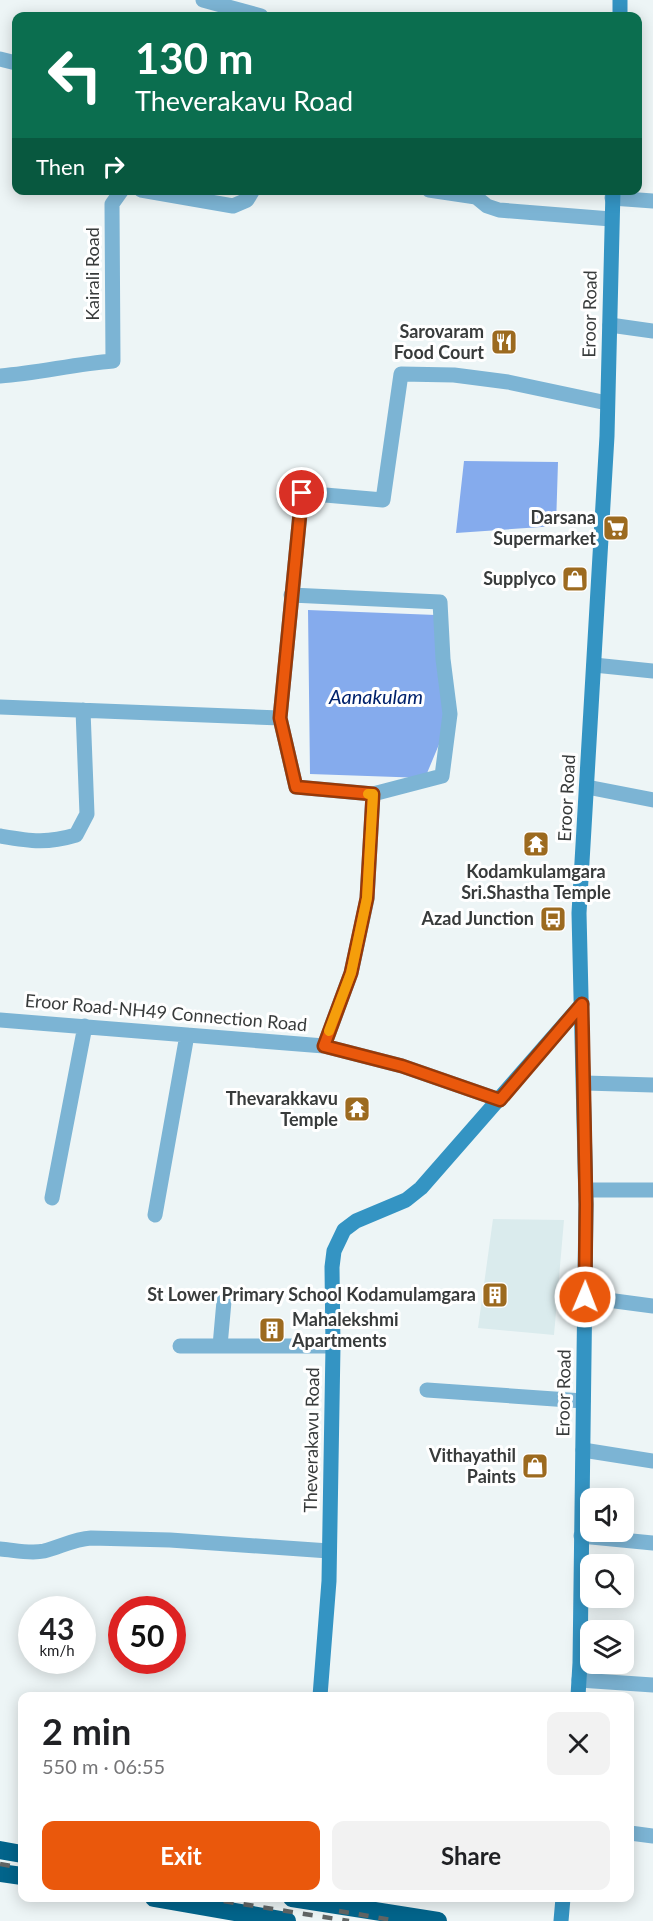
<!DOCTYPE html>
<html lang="en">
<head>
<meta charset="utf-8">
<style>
	:root { --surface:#fff; --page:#f2f2f2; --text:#202124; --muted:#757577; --accent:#ea580c }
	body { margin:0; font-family:Lato,sans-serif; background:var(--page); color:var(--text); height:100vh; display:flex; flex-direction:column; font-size:22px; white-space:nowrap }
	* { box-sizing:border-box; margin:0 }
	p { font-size:20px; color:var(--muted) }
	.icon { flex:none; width:33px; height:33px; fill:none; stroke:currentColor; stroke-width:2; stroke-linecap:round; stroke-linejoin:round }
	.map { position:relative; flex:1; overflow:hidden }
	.sheet { position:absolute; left:18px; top:1692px; width:616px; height:210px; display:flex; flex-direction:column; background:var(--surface); border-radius:12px; box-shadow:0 3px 15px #0003 }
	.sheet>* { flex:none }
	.top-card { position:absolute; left:12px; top:12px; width:630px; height:183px; border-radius:12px; box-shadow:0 3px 15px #0003; background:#0b6e4f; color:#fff; overflow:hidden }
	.buttons { position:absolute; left:580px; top:1488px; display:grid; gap:12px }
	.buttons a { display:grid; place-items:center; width:54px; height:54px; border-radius:12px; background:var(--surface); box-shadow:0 3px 15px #0003; font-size:30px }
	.speed { position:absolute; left:18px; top:1596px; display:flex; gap:12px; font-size:30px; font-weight:700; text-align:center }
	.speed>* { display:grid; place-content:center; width:78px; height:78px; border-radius:50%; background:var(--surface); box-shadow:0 3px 15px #0003; line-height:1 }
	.speed small { font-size:15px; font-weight:400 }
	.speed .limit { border:9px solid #d22; background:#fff; color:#111 }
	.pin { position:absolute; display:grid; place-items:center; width:51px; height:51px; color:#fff; margin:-26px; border:3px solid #fff; border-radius:50%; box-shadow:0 2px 6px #0007 }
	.me { position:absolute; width:66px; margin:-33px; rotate:1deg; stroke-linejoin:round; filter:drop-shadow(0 0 4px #0008) }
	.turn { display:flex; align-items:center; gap:21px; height:126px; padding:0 24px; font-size:27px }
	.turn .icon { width:78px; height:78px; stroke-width:2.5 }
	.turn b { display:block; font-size:42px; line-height:51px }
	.then { display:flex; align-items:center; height:57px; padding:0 24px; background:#0003; gap:12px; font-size:22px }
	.round { display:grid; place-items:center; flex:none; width:63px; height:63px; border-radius:12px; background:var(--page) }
	.summary { display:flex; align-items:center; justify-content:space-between; height:102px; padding:0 24px }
	h1 { font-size:36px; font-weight:700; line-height:45px }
	.action { display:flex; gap:12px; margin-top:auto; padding:12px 24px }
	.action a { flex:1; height:69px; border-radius:12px; background:var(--accent); color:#fff; font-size:24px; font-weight:700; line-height:69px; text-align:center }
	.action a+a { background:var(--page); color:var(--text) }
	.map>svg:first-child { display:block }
	.built { fill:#daebed }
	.water { fill:#85abed }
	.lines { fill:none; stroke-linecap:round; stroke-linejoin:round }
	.street { stroke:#7cb4d4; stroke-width:15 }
	.secondary { stroke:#3494c3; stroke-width:15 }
	.highway { stroke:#02648b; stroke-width:18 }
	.rail { stroke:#616565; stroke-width:4.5; stroke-dasharray:10 10; stroke-linecap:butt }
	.route-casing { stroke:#983908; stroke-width:15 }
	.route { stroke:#ea580c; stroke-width:10 }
	.slow { stroke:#f59e0b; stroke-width:10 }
	.labels { text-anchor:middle; stroke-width:6; stroke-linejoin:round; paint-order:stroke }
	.street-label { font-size:18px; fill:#383b3b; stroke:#fff }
	.poi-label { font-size:18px; font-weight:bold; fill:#383b3b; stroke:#fff; text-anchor:end }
	.water-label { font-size:20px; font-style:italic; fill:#00226c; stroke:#fff }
</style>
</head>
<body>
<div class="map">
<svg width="653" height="1921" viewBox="0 0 653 1921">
	<rect width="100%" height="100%" fill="#edf5f6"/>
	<path class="built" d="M493 1219 564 1220 554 1335 478 1328Z"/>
	<path class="water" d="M464 461 558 462 556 526 456 533Z
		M308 610 436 615 445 730 425 778 310 774Z"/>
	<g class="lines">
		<path class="street" d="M203 0 261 16
			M0 59 16 63
			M141 190 233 206 247 200 253 190
			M429 190 476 197 487 206 499 210 611 219
			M612 198 653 201
			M610 325 653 331
			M0 376C38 373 75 364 113 361L112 204 122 190
			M291 595 440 602 443 659 450 714 442 776 373 794
			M594 665 653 671
			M0 707 280 718
			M587 787 653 800
			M0 836C30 841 46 844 76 835L87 814 83 710
			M0 1020 324 1046 402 1066 500 1100
			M324 1046 351 973 367 899 373 794 296 787 280 718 302 493 383 500 401 374 454 375 508 382 607 403
			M585 1083 653 1085
			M586 1190H653
			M52 1198 85 1026
			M155 1215 187 1035
			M585 1297 653 1306
			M180 1346H333
			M220 1346 224 1301
			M427 1390 583 1401
			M583 1450 653 1461
			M581 1536 653 1543
			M0 1549C14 1550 30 1554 44 1551 60 1547 74 1539 91 1538L170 1540 329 1551
			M579 1680 653 1685
			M630 1833 653 1836"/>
		<path class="secondary" d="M620 16V0
			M320 1696 329 1581 333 1346 332 1267 334 1251 344 1230 356 1221 406 1200 421 1188 582 1004
			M578 1696 580 1663 586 1204 579 913 607 436 613 190
			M561 1921 563 1898"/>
		<path class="highway" d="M0 1850 22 1854
			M0 1873 22 1876
			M154 1898 287 1921
			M292 1898 438 1921"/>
		<path class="rail" d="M0 1864 22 1868
			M204 1898 349 1921
			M339 1911 398 1921"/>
	</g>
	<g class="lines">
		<defs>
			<path id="route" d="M302 493 280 718 296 787 373 794 367 898 351 973 324 1046 402 1066 500 1100 582 1004 586 1204 585 1297"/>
		</defs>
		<use href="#route" class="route-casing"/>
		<use href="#route" class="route"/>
		<path class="slow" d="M329 1031 351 973 367 898 373 794H368"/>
	</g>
	<defs>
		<symbol id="restaurant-square" viewBox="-11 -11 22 22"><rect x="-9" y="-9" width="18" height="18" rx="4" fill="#9c6a1f" stroke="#fff"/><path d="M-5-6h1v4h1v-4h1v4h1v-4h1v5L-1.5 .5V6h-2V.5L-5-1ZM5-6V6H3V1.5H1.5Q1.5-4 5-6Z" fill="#fff"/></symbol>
		<symbol id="supermarket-square" viewBox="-11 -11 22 22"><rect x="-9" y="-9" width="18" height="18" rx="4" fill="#9c6a1f" stroke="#fff"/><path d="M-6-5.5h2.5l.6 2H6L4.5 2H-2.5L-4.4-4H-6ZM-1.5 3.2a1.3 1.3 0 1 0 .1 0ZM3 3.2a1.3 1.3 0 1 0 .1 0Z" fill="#fff"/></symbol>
		<symbol id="shop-square" viewBox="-11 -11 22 22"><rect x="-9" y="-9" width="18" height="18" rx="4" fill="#9c6a1f" stroke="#fff"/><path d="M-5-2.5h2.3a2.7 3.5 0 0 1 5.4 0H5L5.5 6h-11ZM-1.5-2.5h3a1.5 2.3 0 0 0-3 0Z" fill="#fff"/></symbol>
		<symbol id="temple-square" viewBox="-11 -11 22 22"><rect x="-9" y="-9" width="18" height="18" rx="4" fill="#9c6a1f" stroke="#fff"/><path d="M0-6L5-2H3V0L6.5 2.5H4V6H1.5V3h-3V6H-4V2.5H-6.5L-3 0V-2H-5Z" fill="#fff"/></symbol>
		<symbol id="bus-square" viewBox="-11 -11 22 22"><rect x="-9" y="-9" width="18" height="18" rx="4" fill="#9c6a1f" stroke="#fff"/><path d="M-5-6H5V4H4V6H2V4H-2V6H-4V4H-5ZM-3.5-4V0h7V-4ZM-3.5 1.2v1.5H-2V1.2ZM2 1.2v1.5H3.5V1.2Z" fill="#fff"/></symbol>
		<symbol id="building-square" viewBox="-11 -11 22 22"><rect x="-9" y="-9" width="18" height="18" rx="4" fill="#9c6a1f" stroke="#fff"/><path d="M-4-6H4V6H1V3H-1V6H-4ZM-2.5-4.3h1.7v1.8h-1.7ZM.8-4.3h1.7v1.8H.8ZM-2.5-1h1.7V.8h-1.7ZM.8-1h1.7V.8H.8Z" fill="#fff"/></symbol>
	</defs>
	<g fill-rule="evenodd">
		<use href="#restaurant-square" x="489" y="327" width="30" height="30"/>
		<use href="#supermarket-square" x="601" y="513" width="30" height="30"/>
		<use href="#shop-square" x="560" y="564" width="30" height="30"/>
		<use href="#temple-square" x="521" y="829" width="30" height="30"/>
		<use href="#bus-square" x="538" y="904" width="30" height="30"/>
		<use href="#temple-square" x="342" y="1094" width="30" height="30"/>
		<use href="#building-square" x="480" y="1280" width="30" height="30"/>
		<use href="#building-square" x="257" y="1315" width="30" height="30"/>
		<use href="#shop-square" x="520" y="1451" width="30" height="30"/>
	</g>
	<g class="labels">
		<g class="street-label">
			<text transform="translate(93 274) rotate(-90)" y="6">Kairali Road</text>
			<text transform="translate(590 314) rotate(-89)" y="6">Eroor Road</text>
			<text transform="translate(567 798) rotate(-87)" y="6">Eroor Road</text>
			<text transform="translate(166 1013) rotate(5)" y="6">Eroor Road-NH49 Connection Road</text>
			<text transform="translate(564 1393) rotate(-89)" y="6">Eroor Road</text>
			<text transform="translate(312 1440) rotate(-89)" y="6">Theverakavu Road</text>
		</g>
		<g class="poi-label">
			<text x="484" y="338">Sarovaram<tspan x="484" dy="21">Food Court</tspan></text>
			<text x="596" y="524">Darsana<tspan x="596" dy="21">Supermarket</tspan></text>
			<text x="556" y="585">Supplyco</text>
			<text x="536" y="878" text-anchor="middle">Kodamkulamgara<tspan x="536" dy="21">Sri.Shastha Temple</tspan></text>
			<text x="534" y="925">Azad Junction</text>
			<text x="338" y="1105">Thevarakkavu<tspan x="338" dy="21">Temple</tspan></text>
			<text x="476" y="1301">St Lower Primary School Kodamulamgara</text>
			<text x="292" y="1326" text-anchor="start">Mahalekshmi<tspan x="292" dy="21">Apartments</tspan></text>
			<text x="516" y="1462">Vithayathil<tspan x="516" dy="21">Paints</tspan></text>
		</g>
		<g class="water-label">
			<text x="376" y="704">Aanakulam</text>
		</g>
	</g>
</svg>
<div class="buttons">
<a><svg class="icon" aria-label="sound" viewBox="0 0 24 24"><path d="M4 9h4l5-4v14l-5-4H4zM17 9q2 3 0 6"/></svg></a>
<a><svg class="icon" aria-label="search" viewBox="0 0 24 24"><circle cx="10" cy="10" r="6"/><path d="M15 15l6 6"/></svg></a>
<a><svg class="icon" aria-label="layers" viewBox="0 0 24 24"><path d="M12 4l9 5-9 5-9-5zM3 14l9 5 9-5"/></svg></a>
</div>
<div class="speed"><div>43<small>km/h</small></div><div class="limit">50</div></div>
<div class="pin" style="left:302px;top:493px;background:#d93025"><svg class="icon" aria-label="arrive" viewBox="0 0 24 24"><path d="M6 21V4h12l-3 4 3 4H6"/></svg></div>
<svg class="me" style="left:585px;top:1297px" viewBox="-20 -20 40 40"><circle r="17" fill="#ea580c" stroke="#fff" stroke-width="3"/><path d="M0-11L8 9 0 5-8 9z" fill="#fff"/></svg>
<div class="top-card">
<div class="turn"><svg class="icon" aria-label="left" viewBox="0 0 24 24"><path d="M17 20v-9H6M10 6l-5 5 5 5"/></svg><div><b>130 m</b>Theverakavu Road</div></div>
<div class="then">Then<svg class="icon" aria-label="right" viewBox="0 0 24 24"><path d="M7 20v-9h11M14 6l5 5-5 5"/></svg></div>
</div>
<section class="sheet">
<div class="summary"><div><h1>2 min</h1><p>550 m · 06:55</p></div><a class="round"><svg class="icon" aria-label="close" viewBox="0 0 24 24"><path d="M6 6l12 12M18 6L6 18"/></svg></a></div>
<div class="action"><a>Exit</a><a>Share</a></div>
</section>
</div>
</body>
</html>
